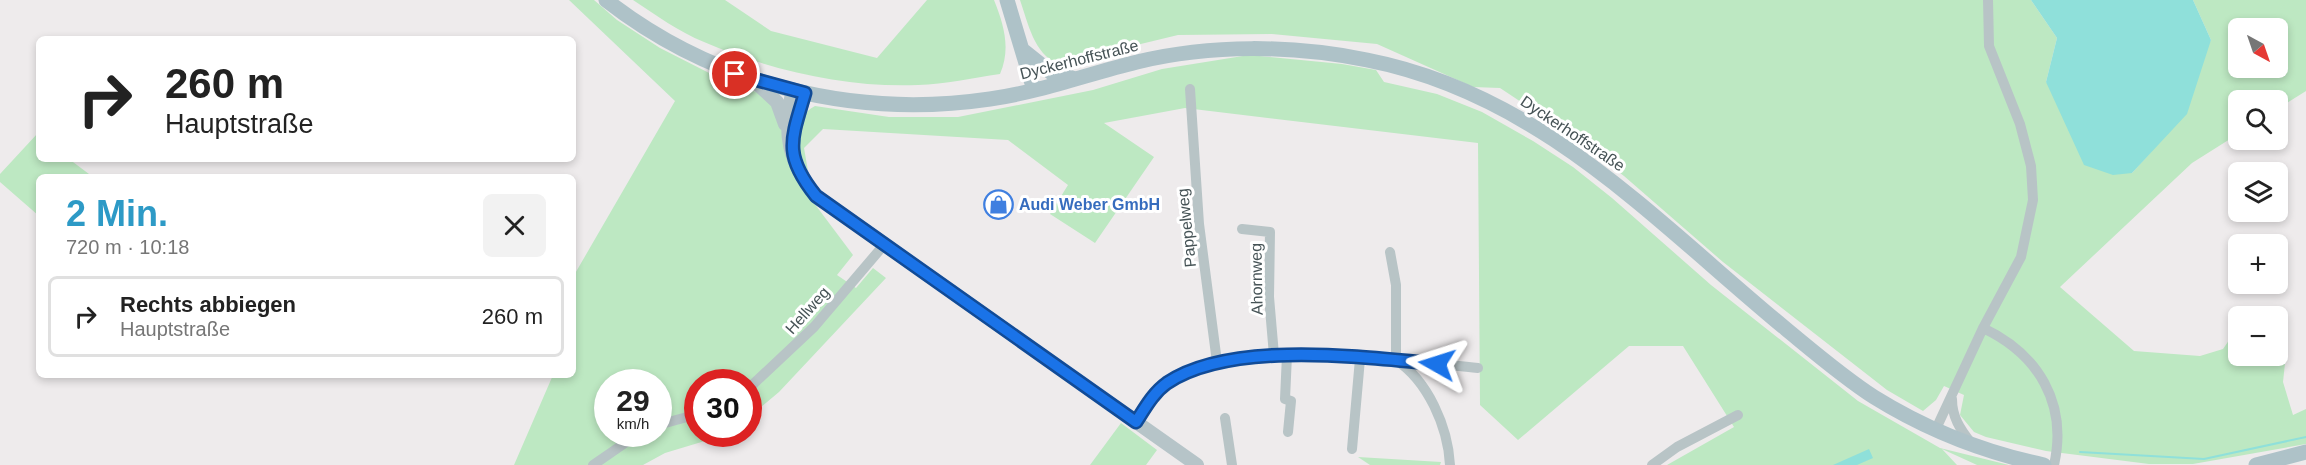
<!DOCTYPE html>
<html lang="de">
<head>
<meta charset="utf-8">
<style>
	:root { --surface:#fff; --page:#f2f2f2; --text:#222; --muted:#767676; --line:#e0e0e0; --accent:#2d9ac6 }
	body { margin:0; font-family:Arial,sans-serif; background:var(--page); color:var(--text); height:100vh; display:flex; flex-direction:column; font-size:22px; white-space:nowrap }
	* { box-sizing:border-box; margin:0 }
	p { font-size:20px; color:var(--muted) }
	.icon { flex:none; width:33px; height:33px; fill:none; stroke:currentColor; stroke-width:2; stroke-linecap:round; stroke-linejoin:round }
	.map { position:relative; flex:1; overflow:hidden }
	.side { position:absolute; left:36px; top:174px; width:540px; height:204px; display:flex; flex-direction:column; background:var(--surface); border-radius:9px; box-shadow:0 3px 9px #0003 }
	.side>* { flex:none }
	.banner { position:absolute; left:36px; top:36px; width:540px; height:126px; border-radius:9px; box-shadow:0 3px 9px #0003; background:#fff; color:var(--text); overflow:hidden }
	.needle { width:39px; rotate:140deg }
	.controls { position:absolute; left:2228px; top:18px; display:grid; gap:12px }
	.controls a { display:grid; place-items:center; width:60px; height:60px; border-radius:9px; background:var(--surface); box-shadow:0 3px 9px #0003; font-size:30px }
	.speed { position:absolute; left:594px; top:369px; display:flex; gap:12px; font-size:30px; font-weight:700; text-align:center }
	.speed>* { display:grid; place-content:center; width:78px; height:78px; border-radius:50%; background:var(--surface); box-shadow:0 3px 9px #0003; line-height:1 }
	.speed small { font-size:15px; font-weight:400 }
	.speed .limit { border:9px solid #d22; background:#fff; color:#111 }
	.pin { position:absolute; display:grid; place-items:center; width:51px; height:51px; color:#fff; margin:-26px; border:3px solid #fff; border-radius:50%; box-shadow:0 2px 6px #0007 }
	.me { position:absolute; width:66px; margin:-33px; rotate:276deg; stroke-linejoin:round; filter:drop-shadow(0 0 4px #0008) }
	.turn { display:flex; align-items:center; gap:21px; height:126px; padding:0 30px; font-size:27px }
	.turn .icon { width:78px; height:78px; stroke-width:2.5 }
	.turn b { display:block; font-size:42px; line-height:51px }
	.round { display:grid; place-items:center; flex:none; width:63px; height:63px; border-radius:9px; background:var(--page) }
	.headline { display:flex; align-items:center; justify-content:space-between; height:102px; padding:0 30px }
	h1 { font-size:36px; font-weight:800; line-height:45px; color:var(--accent) }
	ul { padding:0; list-style:none }
	li { display:flex; align-items:center; gap:18px; height:81px; margin:0 12px 9px; padding:0 18px; border:3px solid var(--line); border-radius:9px }
	li div { flex:1 }
	li b { display:block; font-size:22px }
	li em { font-style:normal }
	.map>svg:first-child { display:block }
	.green { fill:#bde8c2; fill-rule:evenodd }
	.water { fill:#8fe0da }
	.lines { fill:none; stroke-linecap:round; stroke-linejoin:round }
	.stream { stroke:#8fe0da; stroke-width:2 }
	.street { stroke:#b8c4c6; stroke-width:10 }
	.secondary { stroke:#b6c4c8; stroke-width:14 }
	.primary { stroke:#aec2c8; stroke-width:15 }
	.route-casing { stroke:#114b97; stroke-width:15 }
	.route { stroke:#1a73e8; stroke-width:10 }
	.labels { text-anchor:middle; stroke-width:6; stroke-linejoin:round; paint-order:stroke }
	.street-label { font-size:16px; fill:#465356; stroke:#fff }
	.shop-label { font-size:16px; font-weight:bold; fill:#366cbe; stroke:#fff; text-anchor:start }
</style>
</head>
<body>
<div class="map">
<svg width="2306" height="465" viewBox="0 0 2306 465">
	<rect width="100%" height="100%" fill="#eeebec"/>
	<path class="green" d="M569 0H594L617 20 660 48 715 76 761 94 773 106 808 195 853 255 837 275 856 288 873 268 886 278 779 392 749 417 748 382H698V434H728L665 453 643 465H514L553 375H573V277L675 101ZM608 382H658V434H608Z
		M633 0H725L771 31 877 58 927 0H994C1004 25 1011 49 1000 74 973 78 945 84 918 85 847 88 769 70 704 42 679 32 656 15 633 0Z
		M1020 0H2031L2057 38 2046 82 2132 173 2151 152 2211 40 2193 0H2306V91L2277 109V100H2238V134L2192 163 2060 287 2134 351 2200 356 2223 349 2238 327V356H2277V342L2286 354 2283 382 2293 415 2306 409V444L2193 464H2149L2046 451 1986 437 1974 432 1960 415 1964 395 1944 386 1936 400 1923 411 1887 390 1723 262 1624 176 1572 136 1500 88 1473 87 1377 44 1272 34 1178 35 1058 64C1034 54 1028 23 1020 0ZM2238 28H2277V68H2238Z
		M1249 55 1342 64 1376 70 1384 82 1437 94 1482 112 1533 141 1573 167 1612 198 1711 285 1858 401 1940 448 2009 465H1977L1942 449 1957 465H1667L1734 427 1683 346H1629L1518 440 1480 405 1478 143 1185 108 1104 123 1154 157 1095 243 1050 214 1068 185 1008 140 823 129 804 148 808 171C797 152 791 118 815 106L889 117H958L1093 90 1162 69Z
		M37 134 39 159H69L93 177H39V216L0 182V174Z
		M1121 423 1157 450 1146 465H1090Z
		M1358 457 1441 462 1440 465H1370Z"/>
	<path class="water" d="M2031 0H2193L2211 40 2187 114 2132 173 2113 175 2084 165 2046 82 2057 38Z
		M1869 449 1873 458 1857 465H1833Z"/>
	<g class="lines">
		<path class="stream" d="M2080 452 2204 459 2306 437"/>
		<path class="street" d="M1190 89 1199 224 1217 362
			M1242 229 1270 232 1269 297 1274 355
			M1390 252 1396 285V360C1428 381 1448 427 1450 465
			M1983 328C2038 354 2068 403 2054 465
			M1287 355 1285 399 1291 401 1288 432
			M748 389 814 327 883 246
			M1952 399C1952 417 1960 429 1971 443
			M1225 418 1232 465
			M1136 422C1145 408 1153 393 1167 383 1236 336 1397 360 1478 368
			M658 425 698 414
			M1935 431 1983 328 2021 257 2033 200 2031 166 2020 124 1989 46 1988 0
			M1352 449 1360 359
			M593 465 638 434
			M1652 465 1677 447 1738 415"/>
		<path class="secondary" d="M752 79 777 102 785 124
			M793 90C782 133 789 163 816 196L1197 465
			M794 133 805 93"/>
		<path class="primary" d="M606 0C715 85 854 119 990 99 1040 92 1088 74 1137 62 1211 44 1293 45 1367 60 1541 94 1655 221 1786 329 1814 352 1843 377 1874 397 1927 430 1983 452 2044 465
			M1007 0 1034 90
			M1024 51 1054 75 1072 78
			M2256 465 2306 452"/>
	</g>
	<g class="lines">
		<defs>
			<path id="route" d="M735 74 805 93C791 140 783 155 816 196L1136 422C1145 408 1153 393 1167 383 1231 340 1363 357 1437 364"/>
		</defs>
		<use href="#route" class="route-casing"/>
		<use href="#route" class="route"/>
	</g>
	<defs>
		<symbol id="shop-ring" viewBox="-11 -11 22 22"><circle r="9.5" fill="#fff" stroke="#3f7fe0" stroke-width="1.5"/><path d="M-5-2.5h2.3a2.7 3.5 0 0 1 5.4 0H5L5.5 6h-11ZM-1.5-2.5h3a1.5 2.3 0 0 0-3 0Z" fill="#3f7fe0"/></symbol>
	</defs>
	<g fill-rule="evenodd">
		<use href="#shop-ring" x="982" y="188" width="33" height="33"/>
	</g>
	<g class="labels">
		<g class="street-label">
			<text transform="translate(1079 59) rotate(-14)" y="6">Dyckerhoffstraße</text>
			<text transform="translate(1573 133) rotate(34)" y="6">Dyckerhoffstraße</text>
			<text transform="translate(1186 228) rotate(-96)" y="6">Pappelweg</text>
			<text transform="translate(1256 279) rotate(-91)" y="6">Ahornweg</text>
			<text transform="translate(807 310) rotate(-48)" y="6">Hellweg</text>
		</g>
		<g class="shop-label">
			<text x="1019" y="210">Audi Weber GmbH</text>
		</g>
	</g>
</svg>
<div class="controls">
<a><svg class="needle" viewBox="-14 -14 28 28"><path d="M0-13l5 13h-10z" fill="#e53935"/><path d="M0 13l5-13h-10z" fill="#767676"/></svg></a>
<a><svg class="icon" aria-label="search" viewBox="0 0 24 24"><circle cx="10" cy="10" r="6"/><path d="M15 15l6 6"/></svg></a>
<a><svg class="icon" aria-label="layers" viewBox="0 0 24 24"><path d="M12 4l9 5-9 5-9-5zM3 14l9 5 9-5"/></svg></a>
<a>+</a>
<a>−</a>
</div>
<div class="speed"><div>29<small>km/h</small></div><div class="limit">30</div></div>
<div class="pin" style="left:735px;top:74px;background:#d93025"><svg class="icon" aria-label="arrive" viewBox="0 0 24 24"><path d="M6 21V4h12l-3 4 3 4H6"/></svg></div>
<svg class="me" style="left:1437px;top:364px" viewBox="-20 -20 40 40"><path d="M0-17L14 15 0 8-14 15z" fill="#1a73e8" stroke="#fff" stroke-width="4"/></svg>
<div class="banner">
<div class="turn"><svg class="icon" aria-label="right" viewBox="0 0 24 24"><path d="M7 20v-9h11M14 6l5 5-5 5"/></svg><div><b>260 m</b>Hauptstraße</div></div>
</div>
<section class="side">
<div class="headline"><div><h1>2 Min.</h1><p>720 m · 10:18</p></div><a class="round"><svg class="icon" aria-label="close" viewBox="0 0 24 24"><path d="M6 6l12 12M18 6L6 18"/></svg></a></div>
<ul>
<li><svg class="icon" aria-label="right" viewBox="0 0 24 24"><path d="M7 20v-9h11M14 6l5 5-5 5"/></svg><div><b>Rechts abbiegen</b><p>Hauptstraße</p></div><em>260 m</em></li>
</ul>
</section>
</div>
</body>
</html>
